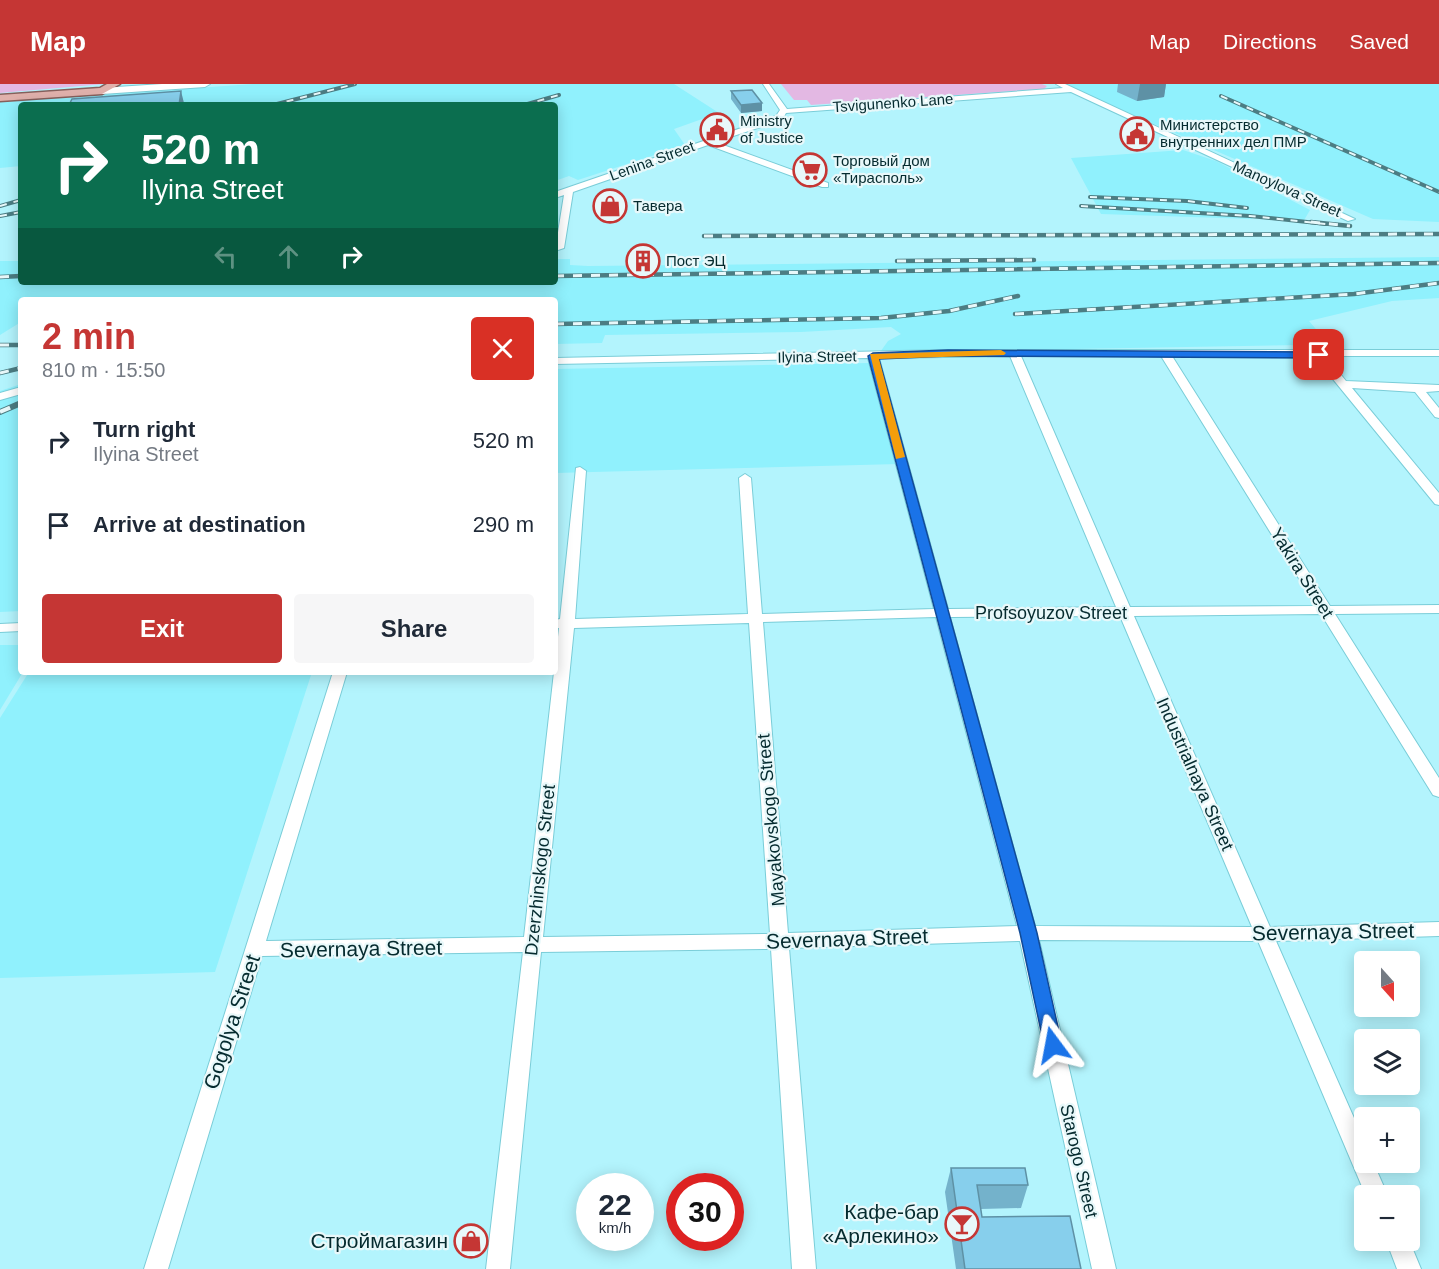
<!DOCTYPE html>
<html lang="en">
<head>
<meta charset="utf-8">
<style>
	:root { --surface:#fff; --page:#f6f6f7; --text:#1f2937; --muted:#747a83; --accent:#c53634 }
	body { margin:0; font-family:Helvetica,sans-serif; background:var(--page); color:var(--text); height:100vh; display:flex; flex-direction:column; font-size:22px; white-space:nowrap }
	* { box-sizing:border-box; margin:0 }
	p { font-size:20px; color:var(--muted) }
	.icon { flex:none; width:33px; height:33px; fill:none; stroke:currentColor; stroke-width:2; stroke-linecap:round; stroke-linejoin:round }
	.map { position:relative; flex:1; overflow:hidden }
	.drawer { position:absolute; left:18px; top:213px; width:540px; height:378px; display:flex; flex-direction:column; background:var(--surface); border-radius:6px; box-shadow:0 3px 15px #0003 }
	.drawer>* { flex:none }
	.top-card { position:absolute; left:18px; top:18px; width:540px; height:183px; border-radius:6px; box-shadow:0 3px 15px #0003; background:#0b6e4f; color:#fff; overflow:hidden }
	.needle { width:39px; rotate:159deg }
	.tools { position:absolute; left:1354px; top:867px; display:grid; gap:12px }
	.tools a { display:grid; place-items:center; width:66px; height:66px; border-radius:6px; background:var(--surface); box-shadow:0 3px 15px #0003; font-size:30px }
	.speed { position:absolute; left:576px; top:1089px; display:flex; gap:12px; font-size:30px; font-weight:700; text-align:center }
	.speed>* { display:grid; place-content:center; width:78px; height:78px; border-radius:50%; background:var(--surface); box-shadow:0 3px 15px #0003; line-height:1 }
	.speed small { font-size:15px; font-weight:400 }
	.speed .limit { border:9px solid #d22; background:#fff; color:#111 }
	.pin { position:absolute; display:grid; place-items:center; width:51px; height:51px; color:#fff; margin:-26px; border-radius:12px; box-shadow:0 3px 9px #0006 }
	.me { position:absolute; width:66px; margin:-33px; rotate:347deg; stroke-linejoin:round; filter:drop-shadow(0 0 4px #0008) }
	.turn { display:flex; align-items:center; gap:21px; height:126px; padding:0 24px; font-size:27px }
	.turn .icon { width:78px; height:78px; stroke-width:2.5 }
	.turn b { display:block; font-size:42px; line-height:51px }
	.lanes { display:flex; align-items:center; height:57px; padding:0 24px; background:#0003; justify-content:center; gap:30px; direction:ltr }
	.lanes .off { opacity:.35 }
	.round { display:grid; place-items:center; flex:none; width:63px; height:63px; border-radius:6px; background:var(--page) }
	.summary { display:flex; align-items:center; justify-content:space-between; height:102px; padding:0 24px }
	h1 { font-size:36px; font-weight:600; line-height:45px; color:var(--accent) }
	.primary-button { display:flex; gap:12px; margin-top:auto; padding:12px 24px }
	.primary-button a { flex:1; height:69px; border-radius:6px; background:var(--accent); color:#fff; font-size:24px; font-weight:600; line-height:69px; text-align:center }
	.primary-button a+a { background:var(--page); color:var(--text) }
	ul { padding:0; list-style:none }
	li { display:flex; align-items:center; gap:18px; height:84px; padding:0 24px }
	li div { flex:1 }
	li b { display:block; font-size:22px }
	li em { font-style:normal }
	header { display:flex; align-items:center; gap:36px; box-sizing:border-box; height:84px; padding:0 30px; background:var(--accent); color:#fff }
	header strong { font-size:28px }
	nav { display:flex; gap:33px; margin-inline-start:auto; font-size:21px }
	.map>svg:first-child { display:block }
	.built { fill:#90f1fd }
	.green { fill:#e3b8e3 }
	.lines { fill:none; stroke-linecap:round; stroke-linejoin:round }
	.street-casing { stroke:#7acdd8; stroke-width:2 }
	.secondary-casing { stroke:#7acdd8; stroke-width:2 }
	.primary-casing { stroke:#86605c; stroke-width:3 }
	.street { fill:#fff; fill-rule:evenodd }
	.secondary { fill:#fff; fill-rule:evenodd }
	.primary { fill:#e0b1ac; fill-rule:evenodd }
	.rail-far2-casing { stroke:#4c7d83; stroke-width:4 }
	.rail-far1-casing { stroke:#4c7d83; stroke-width:4.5 }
	.rail-casing { stroke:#4c7d83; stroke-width:6 }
	.rail-far2 { stroke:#e8f8fa; stroke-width:2; stroke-dasharray:7; stroke-linecap:butt }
	.rail-far1 { stroke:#e8f8fa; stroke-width:3; stroke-dasharray:9; stroke-linecap:butt }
	.rail { stroke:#e8f8fa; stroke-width:4; stroke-dasharray:11; stroke-linecap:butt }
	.wall { fill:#74b2cb }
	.shaded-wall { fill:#5e91a5 }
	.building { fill:#87cfec; stroke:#5e91a5; stroke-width:1.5 }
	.route { fill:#1a73e8; stroke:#114b97; stroke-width:1.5 }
	.slow { fill:#f59e0b }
	.labels { text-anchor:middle; stroke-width:4.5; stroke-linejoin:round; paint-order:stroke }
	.far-street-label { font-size:15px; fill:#052b2f; stroke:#e8f8fa }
	.far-poi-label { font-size:15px; fill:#052b2f; stroke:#e8f8fa; text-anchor:start }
	.street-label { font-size:18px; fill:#052b2f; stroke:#e8f8fa }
	.near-street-label { font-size:21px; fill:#052b2f; stroke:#e8f8fa }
	.near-poi-label { font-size:21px; fill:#052b2f; stroke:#e8f8fa; text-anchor:end }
</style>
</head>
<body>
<header>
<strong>Map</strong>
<nav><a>Map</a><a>Directions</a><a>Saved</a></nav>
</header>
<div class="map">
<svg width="1439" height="1185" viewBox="0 0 1439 1185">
	<rect width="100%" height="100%" fill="#b3f4fd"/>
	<path class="built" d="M253 0H674L719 29 674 45 685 61 578 96 569 92 555 97V21H21V82L0 84V18Z
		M1062 0H1439V138L1373 135Z
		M1183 66 1216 77 1310 126 1303 138 1253 133 1252 135 1101 130 1071 74Z
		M1439 173V214L1392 217 1309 237 1333 265 1302 261 898 268 878 271 888 257 901 250 891 243 801 248 605 251 602 259 555 260V216H21V238L0 251V177H21V198H555V175H570V181L588 182Z
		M869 279 899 380 555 389V285Z
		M21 300V527L0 528V307Z
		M0 561H21L23 588 0 626Z
		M29 588H312L215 888 0 894V634Z"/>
	<path class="green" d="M0 0H104L0 9Z
		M781 0H1042L1047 2 1044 5 811 21 807 16H794Z"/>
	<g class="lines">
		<defs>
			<path id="street" d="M763 0H769L787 25 1063 4 1056 0H1065L1355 135 1348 137 1071 8 786 29 782 36 715 58 828 99V103H822L708 61 573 108 564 164 555 167 564 111 555 114V108L776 32 780 26Z
				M948 266H1439V272H1326L1346 297 1439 301V307L1426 308 1439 324V334L1435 333 1415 308 1352 304 1439 409V421L1435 420 1314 272H1172L1330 522 1439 521V529L1335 530 1439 694V713L1433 711 1321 530 1134 532 1270 843 1439 838V852L1276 857 1365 1059V1078H1373L1388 1112H1366L1258 857 1039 856 1116 1185H1092L1020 857 789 864 816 1185H792L771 865 541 868 510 1185H486L523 868 262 872 168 1185H144L333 588H347L266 857 524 853 559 544H555V536L560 535 576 384 580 383 586 387 575 535 748 530 739 394 745 390 751 394 762 530 934 525 868 274 555 280V274ZM1010 272 1116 523 948 525 879 274ZM1021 272H1161L1316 522 1130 523ZM1120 532 1252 843 1035 842 950 533ZM936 533 1017 842 788 849 763 538ZM749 539 770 850 543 853 574 544Z
				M21 303V310L0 316V309Z
				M21 539V547L0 548V540Z
				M1386 1156H1409L1421 1185H1397Z"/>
			<path id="secondary" d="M162 0H210L205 3 102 10 97 7 102 4Z"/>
			<path id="primary" d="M107 0H120L102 10 0 17V11L100 4Z"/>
		</defs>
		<use href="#street" class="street-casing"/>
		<use href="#secondary" class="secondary-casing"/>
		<use href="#primary" class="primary-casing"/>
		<use href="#street" class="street"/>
		<use href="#secondary" class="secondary"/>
		<use href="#primary" class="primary"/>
		<defs>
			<path id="rail-far2" d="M1221 12 1439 108
				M273 21 355 0
				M524 21 559 11
				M1090 113 1187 117 1247 124
				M0 122 21 116
				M1081 122 1250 132 1326 140
				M0 132 21 128"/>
			<path id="rail-far1" d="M1311 138 1350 142
				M704 152 1439 150
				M897 177 1034 176
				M555 192 1439 179
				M0 193 21 192
				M1015 230 1354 210 1439 199
				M555 240 881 234 949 227 1018 212
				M0 261H21
				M0 289 21 284"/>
			<path id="rail" d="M0 328 21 319"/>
		</defs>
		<use href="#rail-far2" class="rail-far2-casing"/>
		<use href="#rail-far1" class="rail-far1-casing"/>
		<use href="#rail" class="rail-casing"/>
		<use href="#rail-far2" class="rail-far2"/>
		<use href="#rail-far1" class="rail-far1"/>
		<use href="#rail" class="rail"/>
	</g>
	<path class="wall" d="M1118 0H1166L1164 13 1137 17 1117 8Z
		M731 7 762 19V27L741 29 731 15Z
		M951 1084 1028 1101 1021 1124 981 1125 982 1133 1081 1185H956L945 1108Z"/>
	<path class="shaded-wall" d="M1140 0H1166L1164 13 1137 17Z
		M181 7 184 19V21H179Z
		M762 19V27L741 29V21Z"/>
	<path class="building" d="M752 6 762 19 741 21 731 7Z
		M181 7 179 21H69L72 15Z
		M951 1084H1025L1028 1101H977L982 1133 1070 1132 1081 1185H965Z"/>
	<path class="route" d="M948 266 1319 268 1324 271 1319 274 948 272 879 275 1037 849 1062 961 1060 967 1053 969 1047 967 1044 961 1020 849 868 272 873 269Z"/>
	<path class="slow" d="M1001 266 1006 269 1004 271 879 275 905 373 896 375 870 270Z"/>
	<defs>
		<symbol id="civic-ring" viewBox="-11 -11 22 22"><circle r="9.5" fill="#e8f8fa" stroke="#c53634" stroke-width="1.5"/><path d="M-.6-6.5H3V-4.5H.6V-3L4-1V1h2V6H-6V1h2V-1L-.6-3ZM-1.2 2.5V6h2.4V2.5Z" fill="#c53634"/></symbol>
		<symbol id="supermarket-ring" viewBox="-11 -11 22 22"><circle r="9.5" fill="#e8f8fa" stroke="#c53634" stroke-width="1.5"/><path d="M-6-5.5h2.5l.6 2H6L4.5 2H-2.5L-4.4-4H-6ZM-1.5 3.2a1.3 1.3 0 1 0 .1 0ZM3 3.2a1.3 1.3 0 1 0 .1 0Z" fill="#c53634"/></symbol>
		<symbol id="shop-ring" viewBox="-11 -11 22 22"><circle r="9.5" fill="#e8f8fa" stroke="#c53634" stroke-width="1.5"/><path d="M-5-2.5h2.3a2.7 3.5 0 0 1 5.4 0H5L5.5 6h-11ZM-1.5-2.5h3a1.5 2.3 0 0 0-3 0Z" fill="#c53634"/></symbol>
		<symbol id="building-ring" viewBox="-11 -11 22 22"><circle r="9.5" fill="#e8f8fa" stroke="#c53634" stroke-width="1.5"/><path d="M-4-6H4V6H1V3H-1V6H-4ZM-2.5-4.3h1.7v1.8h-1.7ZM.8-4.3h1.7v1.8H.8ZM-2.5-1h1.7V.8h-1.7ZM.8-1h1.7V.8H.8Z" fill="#c53634"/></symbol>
		<symbol id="bar-ring" viewBox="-11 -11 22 22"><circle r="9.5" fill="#e8f8fa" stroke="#c53634" stroke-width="1.5"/><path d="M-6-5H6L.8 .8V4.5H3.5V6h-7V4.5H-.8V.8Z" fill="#c53634"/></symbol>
	</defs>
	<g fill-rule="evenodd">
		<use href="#civic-ring" x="698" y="27" width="38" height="38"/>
		<use href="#civic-ring" x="1118" y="31" width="38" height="38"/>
		<use href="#supermarket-ring" x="791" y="67" width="38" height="38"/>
		<use href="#shop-ring" x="591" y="103" width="38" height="38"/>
		<use href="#building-ring" x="624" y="158" width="38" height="38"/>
		<use href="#bar-ring" x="943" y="1121" width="38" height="38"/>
		<use href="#shop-ring" x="452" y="1138" width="38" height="38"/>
	</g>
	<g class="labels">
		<g class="far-street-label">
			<text transform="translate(893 19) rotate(-4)" y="5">Tsvigunenko Lane</text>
			<text transform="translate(652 77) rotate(-20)" y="5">Lenina Street</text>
			<text transform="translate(1287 105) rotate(24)" y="5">Manoylova Street</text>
			<text transform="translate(817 273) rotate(-1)" y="5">Ilyina Street</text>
		</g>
		<g class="far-poi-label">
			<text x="740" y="42">Ministry<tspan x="740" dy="17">of Justice</tspan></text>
			<text x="1160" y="46">Министерство<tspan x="1160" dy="17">внутренних дел ПМР</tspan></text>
			<text x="833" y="82">Торговый дом<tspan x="833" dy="17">«Тирасполь»</tspan></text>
			<text x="633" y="127">Тавера</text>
			<text x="666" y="182">Пост ЭЦ</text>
		</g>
		<g class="street-label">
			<text transform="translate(1302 489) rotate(58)" y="6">Yakira Street</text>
			<text x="1051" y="535">Profsoyuzov Street</text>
			<text transform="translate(1195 690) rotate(66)" y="6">Industrialnaya Street</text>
			<text transform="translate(771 736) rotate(-95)" y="6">Mayakovskogo Street</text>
			<text transform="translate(540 786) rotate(-84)" y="6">Dzerzhinskogo Street</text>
			<text transform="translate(1079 1077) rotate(77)" y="6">Starogo Street</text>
		</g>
		<g class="near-street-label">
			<text transform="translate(1333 848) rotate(-1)" y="7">Severnaya Street</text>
			<text transform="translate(847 855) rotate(-2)" y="7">Severnaya Street</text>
			<text transform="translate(361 865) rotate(-1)" y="7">Severnaya Street</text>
			<text transform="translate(232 938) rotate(-72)" y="7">Gogolya Street</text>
		</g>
		<g class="near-poi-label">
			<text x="939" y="1135">Кафе-бар<tspan x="939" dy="24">«Арлекино»</tspan></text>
			<text x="448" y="1164">Строймагазин</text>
		</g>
	</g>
</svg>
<div class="tools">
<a><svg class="needle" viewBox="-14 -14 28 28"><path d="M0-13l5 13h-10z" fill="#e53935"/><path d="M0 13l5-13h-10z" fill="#747a83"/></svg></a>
<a><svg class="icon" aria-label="layers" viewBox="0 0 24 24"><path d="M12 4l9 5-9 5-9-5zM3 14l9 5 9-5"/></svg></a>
<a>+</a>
<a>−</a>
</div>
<div class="speed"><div>22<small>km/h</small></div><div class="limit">30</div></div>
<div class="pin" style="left:1319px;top:271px;background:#d93025"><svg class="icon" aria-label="arrive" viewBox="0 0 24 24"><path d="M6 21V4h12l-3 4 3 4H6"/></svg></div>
<svg class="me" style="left:1053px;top:961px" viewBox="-20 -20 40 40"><path d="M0-17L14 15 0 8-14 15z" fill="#1a73e8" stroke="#fff" stroke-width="4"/></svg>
<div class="top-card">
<div class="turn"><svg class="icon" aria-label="right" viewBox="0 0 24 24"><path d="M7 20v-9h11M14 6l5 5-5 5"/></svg><div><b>520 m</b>Ilyina Street</div></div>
<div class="lanes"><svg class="icon off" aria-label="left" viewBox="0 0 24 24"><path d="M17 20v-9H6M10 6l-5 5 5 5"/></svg><svg class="icon off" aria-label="ahead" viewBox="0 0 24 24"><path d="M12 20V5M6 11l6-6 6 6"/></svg><svg class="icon" aria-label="right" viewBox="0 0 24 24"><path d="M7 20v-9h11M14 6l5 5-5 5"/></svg></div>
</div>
<section class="drawer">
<div class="summary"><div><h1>2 min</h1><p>810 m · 15:50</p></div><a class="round" style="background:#d93025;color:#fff"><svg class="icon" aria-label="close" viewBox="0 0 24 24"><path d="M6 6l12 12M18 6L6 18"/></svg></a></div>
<ul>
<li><svg class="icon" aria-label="right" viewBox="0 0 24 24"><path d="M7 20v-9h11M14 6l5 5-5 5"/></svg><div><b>Turn right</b><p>Ilyina Street</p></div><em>520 m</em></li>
<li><svg class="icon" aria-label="arrive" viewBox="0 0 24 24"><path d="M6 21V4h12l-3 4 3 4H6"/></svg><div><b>Arrive at destination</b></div><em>290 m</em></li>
</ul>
<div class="primary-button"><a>Exit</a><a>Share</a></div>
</section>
</div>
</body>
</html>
